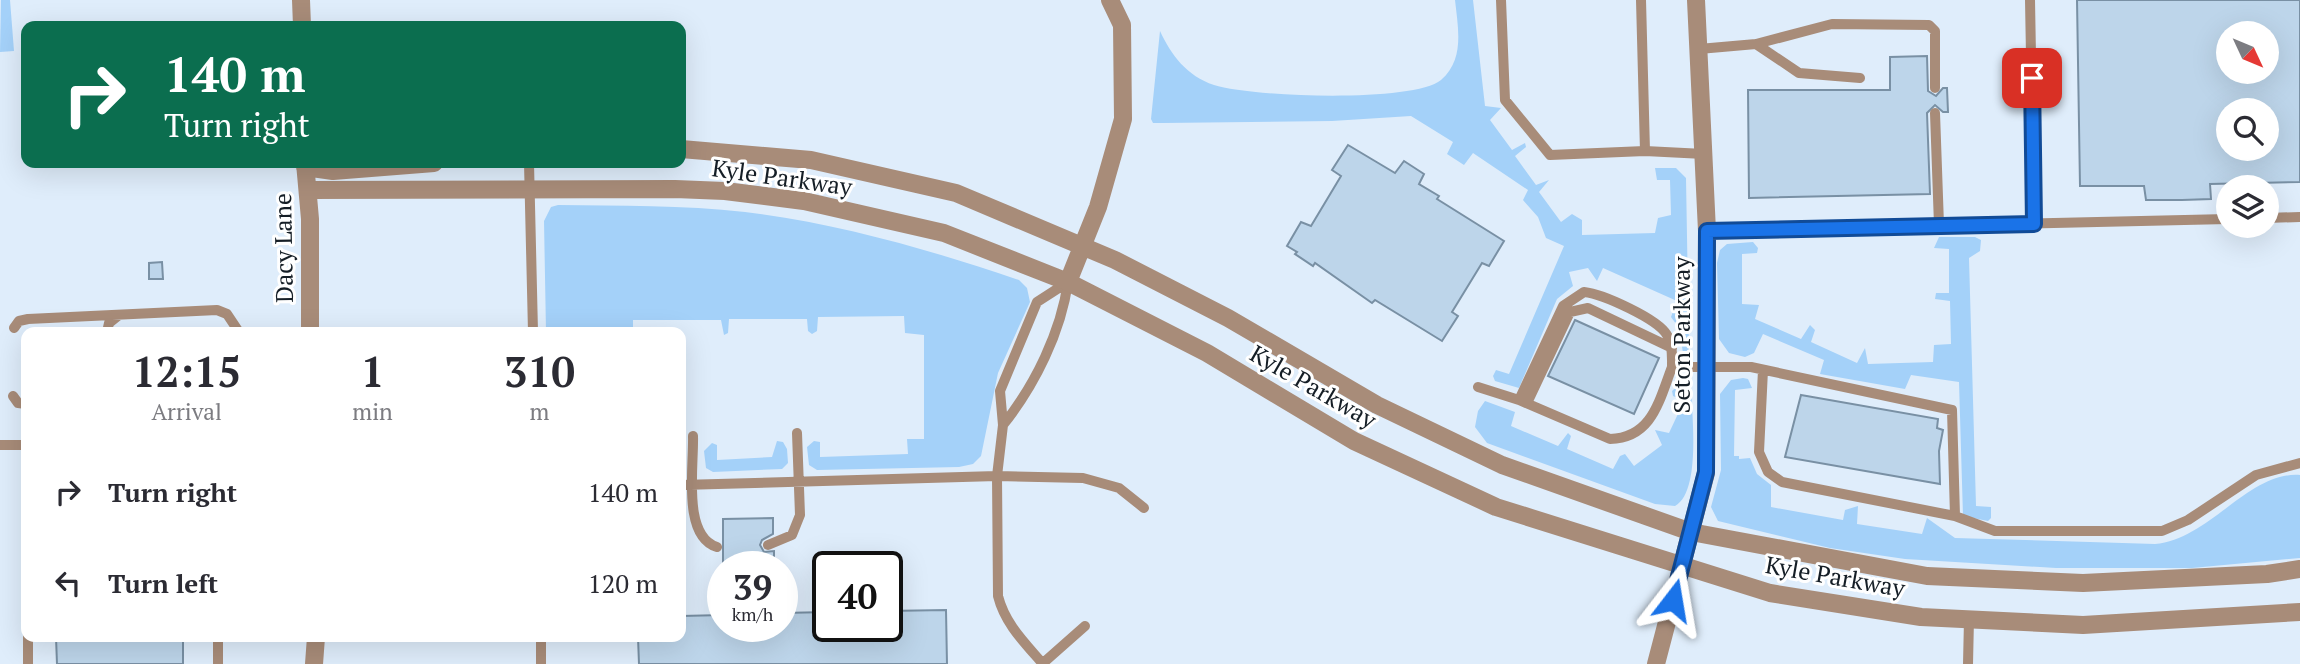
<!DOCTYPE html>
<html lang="en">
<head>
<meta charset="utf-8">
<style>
	:root { --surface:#fff; --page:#f2f2f3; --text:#2b2b33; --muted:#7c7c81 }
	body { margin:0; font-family:"PT Serif",serif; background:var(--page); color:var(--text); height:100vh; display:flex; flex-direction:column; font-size:26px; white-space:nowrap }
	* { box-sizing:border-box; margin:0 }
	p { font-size:23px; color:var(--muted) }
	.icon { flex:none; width:38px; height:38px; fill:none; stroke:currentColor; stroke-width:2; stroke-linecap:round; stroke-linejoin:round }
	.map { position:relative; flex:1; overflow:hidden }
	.details { position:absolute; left:21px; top:327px; width:665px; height:315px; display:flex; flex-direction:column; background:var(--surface); border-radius:14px; box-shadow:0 7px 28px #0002 }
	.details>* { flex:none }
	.banner { position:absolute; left:21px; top:21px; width:665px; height:147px; border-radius:14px; box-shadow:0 7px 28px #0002; background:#0b6e4f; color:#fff; overflow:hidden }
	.needle { width:46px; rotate:134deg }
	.controls { position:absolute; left:2216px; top:21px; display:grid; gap:14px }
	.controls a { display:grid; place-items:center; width:63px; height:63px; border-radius:50%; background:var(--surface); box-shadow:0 7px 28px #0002; font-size:35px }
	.speed { position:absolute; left:707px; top:551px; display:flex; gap:14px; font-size:35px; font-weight:700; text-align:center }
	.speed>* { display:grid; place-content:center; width:91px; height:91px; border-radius:50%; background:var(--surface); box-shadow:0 7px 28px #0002; line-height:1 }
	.speed small { font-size:18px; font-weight:400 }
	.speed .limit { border:4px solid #111; border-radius:10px; background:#fff; color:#111 }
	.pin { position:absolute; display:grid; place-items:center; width:60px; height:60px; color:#fff; margin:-30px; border-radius:14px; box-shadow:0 4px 10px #0006 }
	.me { position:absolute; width:77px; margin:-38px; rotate:14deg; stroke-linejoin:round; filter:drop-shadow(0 0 5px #0008) }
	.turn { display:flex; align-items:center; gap:24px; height:147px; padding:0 28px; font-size:32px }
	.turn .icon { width:91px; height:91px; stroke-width:2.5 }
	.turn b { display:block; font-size:49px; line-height:60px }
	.eta { display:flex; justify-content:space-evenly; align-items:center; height:119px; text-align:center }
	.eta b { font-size:42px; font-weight:700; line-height:49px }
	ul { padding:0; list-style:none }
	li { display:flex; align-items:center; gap:21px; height:91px; padding:0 28px }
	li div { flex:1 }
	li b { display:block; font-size:26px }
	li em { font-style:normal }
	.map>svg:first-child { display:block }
	.green { fill:#a4d1f9 }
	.building { fill:#bdd5ea; stroke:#7990a4; stroke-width:2; fill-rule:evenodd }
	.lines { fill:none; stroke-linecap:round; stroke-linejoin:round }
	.service { stroke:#a88c79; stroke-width:10 }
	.tertiary { stroke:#a88c79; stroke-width:18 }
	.route-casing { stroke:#114b97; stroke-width:18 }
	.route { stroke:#1a73e8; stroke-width:12 }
	.labels { text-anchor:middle; stroke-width:6; stroke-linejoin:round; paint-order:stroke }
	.street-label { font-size:24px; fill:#151e26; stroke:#fff }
</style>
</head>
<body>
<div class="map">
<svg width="2300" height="664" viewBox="0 0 2300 664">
	<rect width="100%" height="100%" fill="#dfedfb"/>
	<path class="green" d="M1 0H10L14 51 0 52Z
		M1455 0H1473L1485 106 1501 108 1490 120 1512 150 1525 143 1526 147 1515 156 1536 185 1549 180 1539 192 1561 222 1572 214 1582 220V235L1655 233 1658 218 1671 215 1670 180H1657L1655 168H1676L1686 178 1689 354 1683 353 1679 328 1671 317 1677 301 1603 268 1597 281 1588 268 1569 272 1573 286 1557 299 1519 388 1495 381 1493 376 1496 370 1509 374 1564 246 1546 238 1538 217 1523 200 1528 190 1473 153 1464 165 1447 154 1453 142 1411 116 1332 121 1163 123H1153L1151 119 1160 31C1171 55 1187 76 1214 85 1250 97 1413 103 1441 80 1465 59 1458 28 1455 0Z
		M558 205C620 206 683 205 745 212 837 223 931 250 1019 280L1027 288 1030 302 998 373 981 456 973 464 959 467 817 470 809 465 807 447 814 441 820 442V457L908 454 907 439H924V335L905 333 904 316 818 317 817 331 812 334 808 331 807 319H729L728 333 724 335 721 320H633V332H546L544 221 551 207Z
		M1939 237H1975L1981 240 1980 251 1969 258 1976 506 1991 507V518L1988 521 1963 516 1959 382 1911 375 1905 389 1820 374 1824 360 1763 334 1754 353 1745 357 1729 353 1719 339 1717 263 1720 250 1727 244 1753 242 1758 248 1757 253 1742 254V304L1759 305 1755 319 1801 339 1810 325 1815 330 1811 342 1857 363 1865 348 1868 364 1933 362 1934 345 1951 344 1950 301 1935 299 1936 293H1949V249L1934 248Z
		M1743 378 1748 379 1752 388 1735 390 1734 456H1739V459L1750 458 1757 474 1771 485V507L1843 520 1845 510 1858 506 1857 524 1922 534 1927 518 1955 538 2155 544C2210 539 2249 471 2300 475V558L2192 568H2056L1905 559 1830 548 1718 521 1711 507 1721 470 1720 394 1731 380Z
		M1683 381 1691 389C1692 415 1701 492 1675 506L1655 504 1487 443 1475 427 1478 411 1485 401 1515 412 1511 426 1558 446 1568 433 1571 436 1567 449 1613 469 1620 456 1625 454 1634 466 1662 445 1655 430 1669 433 1684 401 1673 396 1672 391Z
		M777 441 783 442 787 449 788 463 782 469 713 472 706 468 704 451 712 443 717 445V460L772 457Z"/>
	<path class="building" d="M2077 0H2300V182L2210 184 2211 199 2182 200H2146L2144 186H2080ZM2228 33H2266V72H2228ZM2228 110H2266V149H2228Z
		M1927 56 1928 91 1936 96 1943 88H1947L1948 112H1943L1935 105 1927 113 1930 194 1749 198 1748 90H1890V57Z
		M1348 145 1395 173 1404 161 1424 174 1419 184 1439 196 1437 199 1504 241 1489 266 1482 263 1452 312 1458 316 1442 341 1375 300 1372 303 1315 263 1313 266 1295 254 1297 252 1287 246 1301 222 1311 226 1341 176 1332 170Z
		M162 262 163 279H149V263Z
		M1575 320 1659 358 1634 414 1548 376Z
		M1801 395 1938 419 1937 428 1943 430 1939 451 1940 484 1785 457Z
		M773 518V534L762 540 760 545 764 552 774 551V567H723V519Z
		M946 610 947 664H639L638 637H681V616L723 615V626H782V613L828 612V626H887V611Z
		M56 637H183V664H57Z"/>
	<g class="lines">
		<path class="service" d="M1501 0 1505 100 1550 155 1645 151 1704 154
			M1641 0 1645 151
			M2030 0 2034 224
			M1756 44 1799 73 1860 78
			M1699 49 1756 44 1832 24 1929 25 1935 31V88
			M1935 113 1939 225
			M529 163 533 332
			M2266 218 2300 217
			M1707 231 2228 219
			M14 328 19 321 28 319 217 310 227 314 239 332
			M107 332 109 323 119 315
			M1672 367C1659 401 1652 438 1610 439L1519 400 1563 306 1584 292C1603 294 1658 319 1667 335 1673 344 1672 357 1672 367H1751L1952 410 1955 516 1782 482 1768 472 1759 452 1763 370
			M1478 387 1519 400
			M13 396 18 403 26 404
			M1527 403 1570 312 1588 308 1672 348
			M1003 425C1035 385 1061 332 1068 282
			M693 436C694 467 682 536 717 547
			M0 445H26
			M681 485 997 476 1083 478 1119 488 1144 508
			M1955 516 1995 531H2162L2188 520 2256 475 2300 463
			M768 545 792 535 800 515 797 433
			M541 637V664
			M28 664V637
			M218 664V637
			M1042 664 1085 626
			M1043 664C1025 643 1005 624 998 596L997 476 1003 425 1000 391 1037 302 1068 282
			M1968 664 1969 619"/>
		<path class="tertiary" d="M301 0 302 26
			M681 149 811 160 956 193 1115 260 1228 318 1377 405 1502 465 1691 532 1927 576 2083 583 2267 574 2300 569
			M305 163 310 219V332
			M305 167 333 171 434 163
			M308 190 675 189 725 191 804 201 944 233 1068 282 1207 353 1354 441 1496 507 1770 593 1921 617 2083 625 2300 612
			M1068 282 1098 207 1123 119 1122 25 1110 0
			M314 664 316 637
			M1656 664 1706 473 1707 231 1696 0"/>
	</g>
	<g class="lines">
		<defs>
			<path id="route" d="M1673 600 1706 472 1707 231 2034 224 2032 78"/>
		</defs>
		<use href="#route" class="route-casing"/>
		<use href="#route" class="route"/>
	</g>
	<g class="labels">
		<g class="street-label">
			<text transform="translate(782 178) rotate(8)" y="8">Kyle Parkway</text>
			<text transform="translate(284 248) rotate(-91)" y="8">Dacy Lane</text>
			<text transform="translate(1682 335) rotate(-90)" y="8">Seton Parkway</text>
			<text transform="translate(1313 387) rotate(30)" y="8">Kyle Parkway</text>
			<text transform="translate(1835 577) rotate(10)" y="8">Kyle Parkway</text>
		</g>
	</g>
</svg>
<div class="controls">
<a><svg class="needle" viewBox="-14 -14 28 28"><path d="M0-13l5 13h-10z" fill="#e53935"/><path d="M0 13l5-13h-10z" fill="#7c7c81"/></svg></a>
<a><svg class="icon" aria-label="search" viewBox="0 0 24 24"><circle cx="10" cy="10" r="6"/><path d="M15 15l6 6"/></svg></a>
<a><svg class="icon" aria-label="layers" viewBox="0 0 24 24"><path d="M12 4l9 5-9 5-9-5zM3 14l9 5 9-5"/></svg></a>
</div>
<div class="speed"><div>39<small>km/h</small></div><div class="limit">40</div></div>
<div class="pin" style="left:2032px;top:78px;background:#d93025"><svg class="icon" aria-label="arrive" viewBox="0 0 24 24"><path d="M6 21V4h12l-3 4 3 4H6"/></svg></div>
<svg class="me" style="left:1673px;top:600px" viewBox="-20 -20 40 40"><path d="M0-17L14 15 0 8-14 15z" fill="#1a73e8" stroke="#fff" stroke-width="4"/></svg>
<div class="banner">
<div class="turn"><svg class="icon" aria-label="right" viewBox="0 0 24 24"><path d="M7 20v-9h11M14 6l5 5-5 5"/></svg><div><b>140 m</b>Turn right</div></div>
</div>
<section class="details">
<div class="eta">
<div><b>12:15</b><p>Arrival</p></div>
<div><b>1</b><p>min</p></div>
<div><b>310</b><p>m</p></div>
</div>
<ul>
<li><svg class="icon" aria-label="right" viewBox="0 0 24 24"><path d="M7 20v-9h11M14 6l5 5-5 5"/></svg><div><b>Turn right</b></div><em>140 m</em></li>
<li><svg class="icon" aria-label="left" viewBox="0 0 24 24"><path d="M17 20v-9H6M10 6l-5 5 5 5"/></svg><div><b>Turn left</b></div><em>120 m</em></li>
</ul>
</section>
</div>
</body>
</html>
